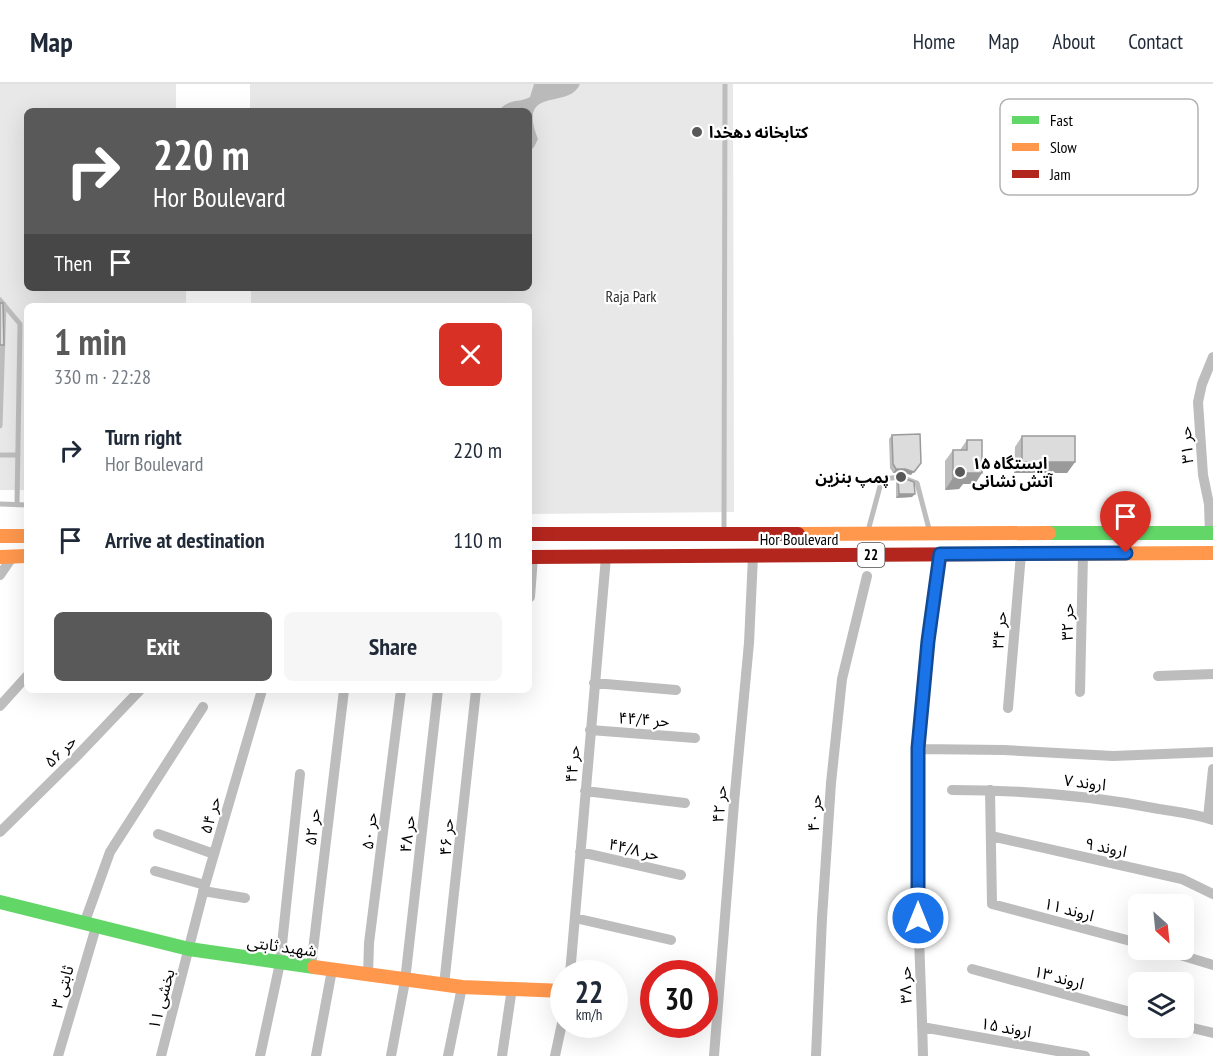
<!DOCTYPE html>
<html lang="en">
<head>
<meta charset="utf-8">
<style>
	:root { --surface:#fff; --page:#f6f6f7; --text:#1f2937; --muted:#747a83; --line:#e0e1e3; --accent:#595959 }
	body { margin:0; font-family:"PT Sans Narrow","Noto Sans Arabic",sans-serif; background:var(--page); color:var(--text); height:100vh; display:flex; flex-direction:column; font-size:22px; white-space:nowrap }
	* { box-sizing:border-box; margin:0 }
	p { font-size:20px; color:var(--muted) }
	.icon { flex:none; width:33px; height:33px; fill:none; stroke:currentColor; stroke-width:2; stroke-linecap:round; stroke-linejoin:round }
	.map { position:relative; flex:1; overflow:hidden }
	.details { position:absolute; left:24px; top:219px; width:508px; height:390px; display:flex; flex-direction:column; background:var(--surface); border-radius:9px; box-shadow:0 6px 24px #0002 }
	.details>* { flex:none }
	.banner { position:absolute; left:24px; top:24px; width:508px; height:183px; border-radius:9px; box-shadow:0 6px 24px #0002; background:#595959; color:#fff; overflow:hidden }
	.needle { width:39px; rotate:153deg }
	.buttons { position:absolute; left:1128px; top:810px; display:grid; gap:12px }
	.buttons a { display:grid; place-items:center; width:66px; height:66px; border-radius:9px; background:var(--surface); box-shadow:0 6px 24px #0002; font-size:30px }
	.speed { position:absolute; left:550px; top:876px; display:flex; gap:12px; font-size:30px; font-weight:700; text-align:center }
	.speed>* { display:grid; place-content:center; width:78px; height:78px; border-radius:50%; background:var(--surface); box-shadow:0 6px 24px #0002; line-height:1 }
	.speed small { font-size:15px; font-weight:400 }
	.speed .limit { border:9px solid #d22; background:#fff; color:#111 }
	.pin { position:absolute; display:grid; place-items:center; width:51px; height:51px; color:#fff; margin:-62px -26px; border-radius:50% 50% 50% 0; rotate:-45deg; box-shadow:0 0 6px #0007 }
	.pin .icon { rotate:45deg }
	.me { position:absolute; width:66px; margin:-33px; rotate:0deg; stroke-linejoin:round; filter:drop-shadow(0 0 4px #0008) }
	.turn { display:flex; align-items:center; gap:21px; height:126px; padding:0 30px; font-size:27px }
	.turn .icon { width:78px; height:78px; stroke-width:2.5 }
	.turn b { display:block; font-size:42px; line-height:51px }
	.then { display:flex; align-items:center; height:57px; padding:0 30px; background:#0003; gap:12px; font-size:22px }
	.round { display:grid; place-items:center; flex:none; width:63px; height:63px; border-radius:9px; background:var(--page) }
	.headline { display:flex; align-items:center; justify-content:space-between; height:102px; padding:0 30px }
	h1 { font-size:36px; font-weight:700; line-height:45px; color:var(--accent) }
	.action { display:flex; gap:12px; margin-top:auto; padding:12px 30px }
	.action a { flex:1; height:69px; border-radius:9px; background:var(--accent); color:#fff; font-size:24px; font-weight:700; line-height:69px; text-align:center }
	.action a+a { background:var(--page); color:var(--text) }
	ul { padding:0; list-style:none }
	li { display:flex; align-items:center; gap:18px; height:90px; padding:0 30px }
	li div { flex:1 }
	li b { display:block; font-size:22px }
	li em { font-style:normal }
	header { display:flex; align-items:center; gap:36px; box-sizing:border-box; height:84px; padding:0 30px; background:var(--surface); border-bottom:2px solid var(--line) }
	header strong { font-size:28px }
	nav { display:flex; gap:33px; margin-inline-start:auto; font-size:21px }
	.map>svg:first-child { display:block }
	.green { fill:#e8e8e8 }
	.water { fill:#bababa }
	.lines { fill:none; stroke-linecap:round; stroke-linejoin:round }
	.lane { stroke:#bdbdbd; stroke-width:5 }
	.street { stroke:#bdbdbd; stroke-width:10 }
	.fast { stroke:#63d668; stroke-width:14 }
	.slow { stroke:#ff974d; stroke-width:14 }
	.jam { stroke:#b3261e; stroke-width:14 }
	.wall { fill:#bdbdbd }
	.shaded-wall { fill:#9a9a9a }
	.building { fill:#dcdcdc; stroke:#9a9a9a; stroke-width:1.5 }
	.route-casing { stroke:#114b97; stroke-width:15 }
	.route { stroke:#1a73e8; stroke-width:10 }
	.poi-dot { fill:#595959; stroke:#fff; stroke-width:2 }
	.labels { text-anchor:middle; stroke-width:4.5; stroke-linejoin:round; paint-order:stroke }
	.shield { fill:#fff; stroke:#4c4c4c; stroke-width:1.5 }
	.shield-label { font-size:15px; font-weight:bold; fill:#000 }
	.poi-label { font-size:16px; font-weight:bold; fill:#000; stroke:#fff; text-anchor:start }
	.park-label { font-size:16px; fill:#2d2d2d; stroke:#fff }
	.street-label { font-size:16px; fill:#000; stroke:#fff }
	.key { fill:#fff; stroke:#b2b2b2; stroke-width:1.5 }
	.key-label { font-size:16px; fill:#000 }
</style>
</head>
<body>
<header>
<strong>Map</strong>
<nav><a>Home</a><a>Map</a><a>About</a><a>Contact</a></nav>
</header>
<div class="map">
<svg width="1213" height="972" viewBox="0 0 1213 972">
	<rect width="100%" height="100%" fill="#fff"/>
	<path class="green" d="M0 0H176V27H27V204H186V222H27V406H0Z
		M250 0H733L734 428 530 430V222H251V204H530V27H250Z"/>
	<path class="water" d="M534 0H580C569 27 516 0 538 55L534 63 530 67V27H498C511 13 517 20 530 13Z"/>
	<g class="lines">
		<path class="lane" d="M0 216 20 240 17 421
			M0 342 4 220
			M0 371H18
			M0 420 27 421
			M868 447 882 395 901 393 917 399 929 445
			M724 448 725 0"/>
		<path class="street" d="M1210 449 1209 420 1203 391 1198 318 1202 300 1213 273
			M0 491 13 472
			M530 513 533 473
			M1158 592 1213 590
			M594 599 676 606
			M1080 608 1083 470
			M0 622 27 592
			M1008 624 1021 470
			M590 646 695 654
			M918 665 1004 666 1113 672 1213 668
			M952 706C1022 706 1089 711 1159 725 1177 728 1196 730 1213 736
			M990 706 992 820 1138 859
			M585 707 685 719
			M1208 734 1213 685
			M0 748 77 672 140 606
			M158 750 214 770
			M991 752 1182 795 1213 810
			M580 768 681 791
			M155 787 205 801
			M203 807 245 814
			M575 834 671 856
			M84 840 110 768 203 623
			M1164 866 1213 881
			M311 883 344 606
			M972 885 1138 930
			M570 890 606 473
			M368 892 369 859 401 606
			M444 901 476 606
			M1184 942 1213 949
			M922 943 1085 972
			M58 972 96 843
			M161 972 205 801 262 606
			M260 972 280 879 300 690
			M316 972 332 886
			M391 972 405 897 438 606
			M448 972 462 903
			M502 972 512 904
			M555 972 564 930
			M714 972 734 719 749 559 753 472
			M816 972 822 834 831 699 842 595 867 492
			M923 972C921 884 915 795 917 707 918 628 929 549 940 470"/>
		<path class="fast" d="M1049 449H1213
			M0 818 189 865 314 883"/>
		<path class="slow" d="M798 450 1049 449
			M0 452H27
			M999 470 1213 469
			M0 473 27 472
			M314 883 462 903 564 907"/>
		<path class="jam" d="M530 450H798
			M530 473 999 470"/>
	</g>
	<path class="wall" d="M892 351 911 391 902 388 893 389 890 384 889 355Z
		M1022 352 1075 378 1067 389H1014L1015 363Z
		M967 356 975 400H963L959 405 945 406V377L953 366H960Z
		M898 395 912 413 896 414V398Z"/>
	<path class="shaded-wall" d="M1022 378H1075L1067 389H1014Z
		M921 379 911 391 902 388 893 389 896 385Z
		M967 389H982L975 400H963L959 405 945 406 953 394Z
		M899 410H915L912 413 896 414Z"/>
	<path class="building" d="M0 219H3L4 261H0Z
		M920 350 921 379 914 388 905 385H896L893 380 892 351Z
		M1022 352H1075V378H1022Z
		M967 356H982V389H967V394H953V366H967Z
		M903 394 914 398 915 410H899L898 395Z"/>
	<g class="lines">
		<defs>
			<path id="route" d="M918 834V664L928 557 940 470 1126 469"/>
		</defs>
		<use href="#route" class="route-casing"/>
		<use href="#route" class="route"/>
	</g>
	<g class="poi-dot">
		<circle cx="697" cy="48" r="6"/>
		<circle cx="960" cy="388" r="6"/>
		<circle cx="901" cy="393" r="6"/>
	</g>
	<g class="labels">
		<rect class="shield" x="857.5" y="459" width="27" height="24" rx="4.5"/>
		<g class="shield-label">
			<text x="871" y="476">22</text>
		</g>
		<g class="poi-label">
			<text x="709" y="54">کتابخانه دهخدا</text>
			<text x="972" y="385">ایستگاه ۱۵<tspan x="972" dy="18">آتش نشانی</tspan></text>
			<text x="889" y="399" text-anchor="end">پمپ بنزین</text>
		</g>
		<g class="park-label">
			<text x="631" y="218">Raja Park</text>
		</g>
		<g class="street-label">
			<text transform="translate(1186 361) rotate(-94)" y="6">حر ۳۱</text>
			<text x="799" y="461">Hor Boulevard</text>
			<text transform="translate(1067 538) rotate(-89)" y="6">حر ۳۲</text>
			<text transform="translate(999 546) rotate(-85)" y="6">حر ۳۴</text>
			<text transform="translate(644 635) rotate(4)" y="6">حر ۴۴/۴</text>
			<text transform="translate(60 667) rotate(-45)" y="6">حر ۵۶</text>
			<text transform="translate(572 680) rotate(-85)" y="6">حر ۴۴</text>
			<text transform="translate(1085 698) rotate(7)" y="6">اروند ۷</text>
			<text transform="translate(719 720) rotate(-85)" y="6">حر ۴۲</text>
			<text transform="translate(814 729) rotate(-86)" y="6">حر ۴۰</text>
			<text transform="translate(210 731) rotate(-74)" y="6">حر ۵۴</text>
			<text transform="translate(312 743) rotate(-83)" y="6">حر ۵۲</text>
			<text transform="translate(369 747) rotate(-83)" y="6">حر ۵۰</text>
			<text transform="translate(407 750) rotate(-83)" y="6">حر ۴۸</text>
			<text transform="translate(446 753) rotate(-86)" y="6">حر ۴۶</text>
			<text transform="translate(1106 763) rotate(12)" y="6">اروند ۹</text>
			<text transform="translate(634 765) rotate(13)" y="6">حر ۴۴/۸</text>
			<text transform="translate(1069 825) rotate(15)" y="6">اروند ۱۱</text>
			<text transform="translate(282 862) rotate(8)" y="6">شهید ثابتی</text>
			<text transform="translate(1059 893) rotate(15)" y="6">اروند ۱۳</text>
			<text transform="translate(905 901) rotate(-92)" y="6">حر ۳۸</text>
			<text transform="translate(62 903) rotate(-74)" y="6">ثابتی ۳</text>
			<text transform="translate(161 915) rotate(-75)" y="6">بخشی ۱۱</text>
			<text transform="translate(1006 943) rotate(10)" y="6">اروند ۱۵</text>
		</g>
	</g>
	<rect x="1000" y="15" width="198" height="96" rx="9" class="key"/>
	<rect x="1012" y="32" width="27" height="8" fill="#63d668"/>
	<rect x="1012" y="59" width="27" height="8" fill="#ff974d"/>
	<rect x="1012" y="86" width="27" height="8" fill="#b3261e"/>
	<g class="key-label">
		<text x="1050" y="42">Fast</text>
		<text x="1050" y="69">Slow</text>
		<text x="1050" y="96">Jam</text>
	</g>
</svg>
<div class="buttons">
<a><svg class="needle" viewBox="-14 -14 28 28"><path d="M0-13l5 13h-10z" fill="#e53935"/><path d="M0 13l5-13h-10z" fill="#747a83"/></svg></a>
<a><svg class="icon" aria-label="layers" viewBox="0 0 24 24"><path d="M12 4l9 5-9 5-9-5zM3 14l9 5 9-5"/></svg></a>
</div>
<div class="speed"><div>22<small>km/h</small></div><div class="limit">30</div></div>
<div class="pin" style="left:1126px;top:469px;background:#d93025"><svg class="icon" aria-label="arrive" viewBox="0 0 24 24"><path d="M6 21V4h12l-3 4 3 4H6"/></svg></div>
<svg class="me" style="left:918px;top:834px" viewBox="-20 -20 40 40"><circle r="17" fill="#1a73e8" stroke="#fff" stroke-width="3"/><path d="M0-11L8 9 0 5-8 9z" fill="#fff"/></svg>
<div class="banner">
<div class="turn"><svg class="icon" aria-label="right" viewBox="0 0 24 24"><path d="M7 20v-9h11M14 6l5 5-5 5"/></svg><div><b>220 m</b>Hor Boulevard</div></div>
<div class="then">Then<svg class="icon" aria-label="arrive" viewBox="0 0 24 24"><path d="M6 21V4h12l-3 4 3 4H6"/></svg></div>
</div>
<section class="details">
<div class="headline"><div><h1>1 min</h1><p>330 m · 22:28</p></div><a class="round" style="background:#d93025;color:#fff"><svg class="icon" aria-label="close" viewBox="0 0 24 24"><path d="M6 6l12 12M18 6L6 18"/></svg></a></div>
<ul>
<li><svg class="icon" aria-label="right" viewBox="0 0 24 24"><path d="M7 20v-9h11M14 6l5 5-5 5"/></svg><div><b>Turn right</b><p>Hor Boulevard</p></div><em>220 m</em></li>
<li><svg class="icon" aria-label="arrive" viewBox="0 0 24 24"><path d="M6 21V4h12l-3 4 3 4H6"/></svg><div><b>Arrive at destination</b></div><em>110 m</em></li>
</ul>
<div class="action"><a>Exit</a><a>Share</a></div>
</section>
</div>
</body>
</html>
